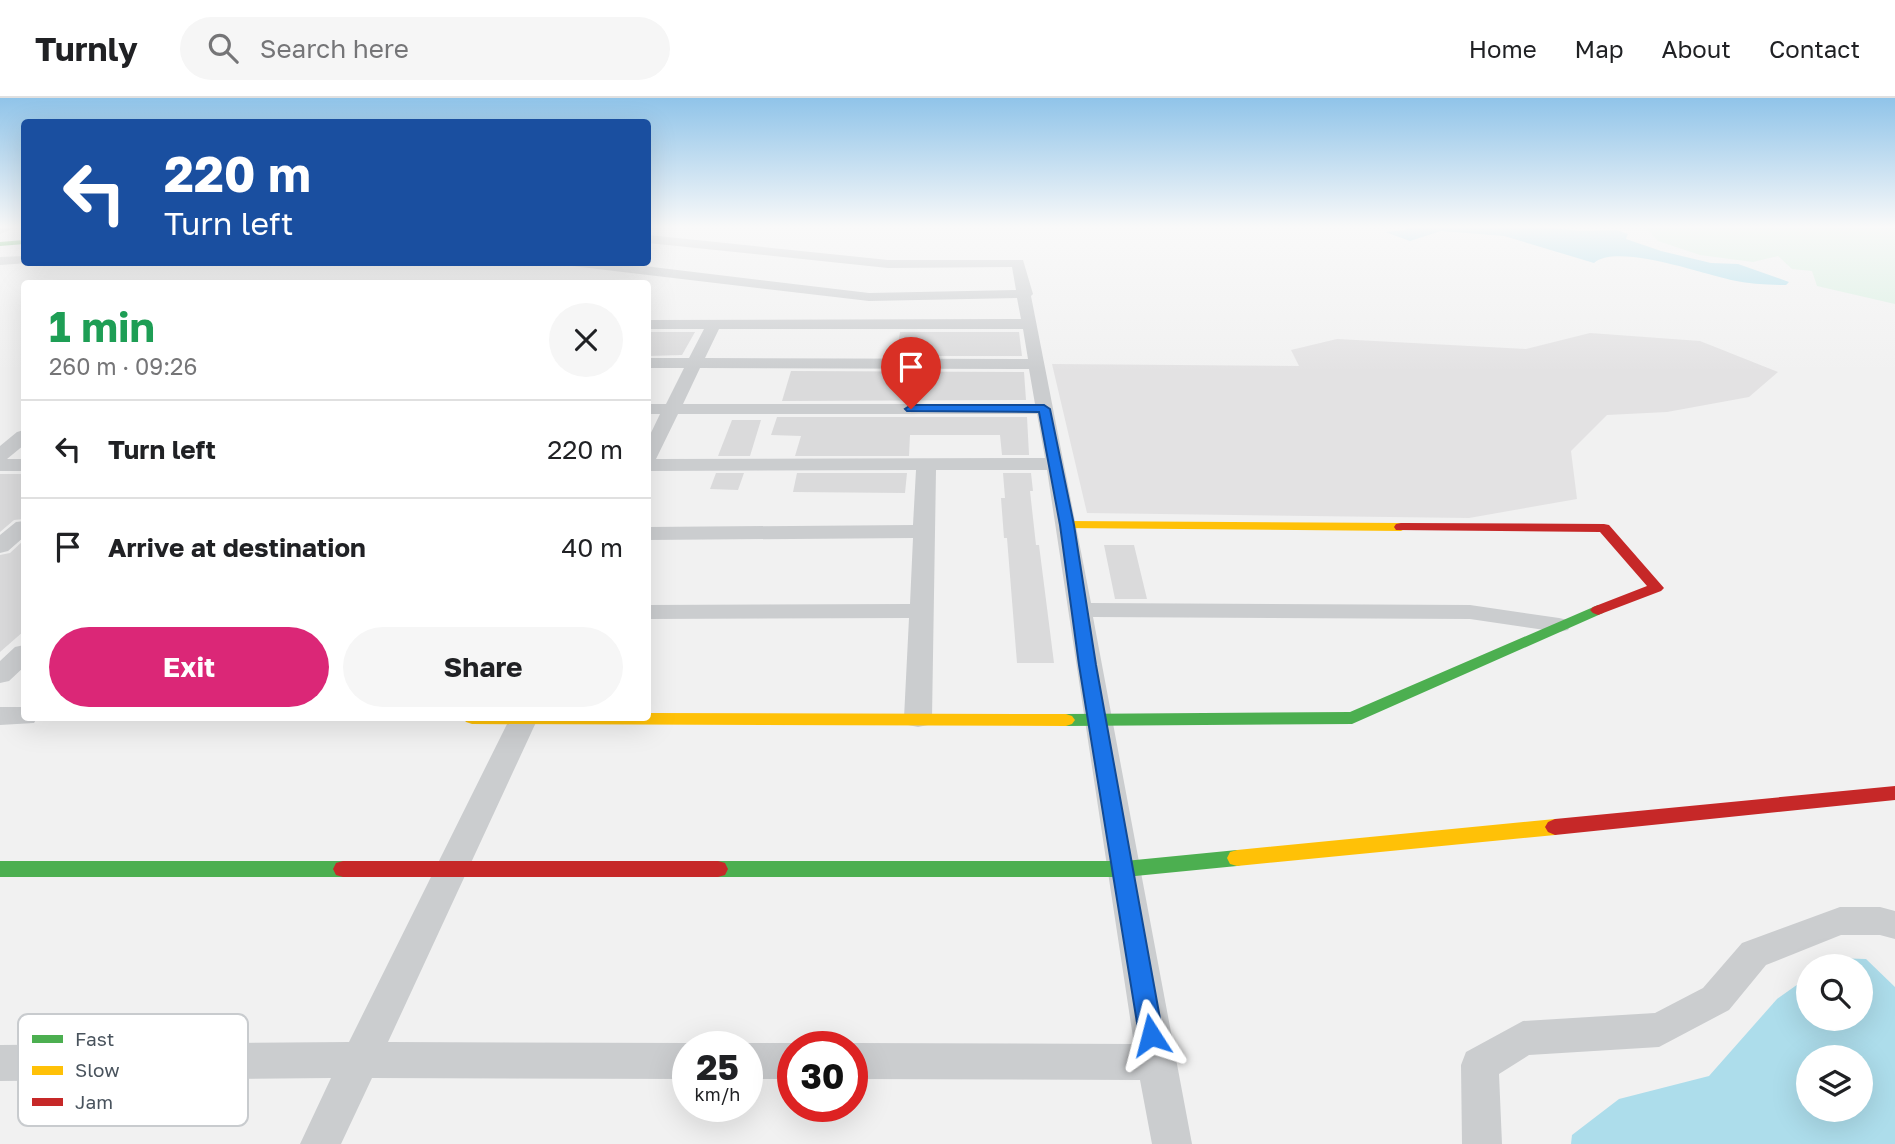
<!DOCTYPE html>
<html lang="en">
<head>
<meta charset="utf-8">
<style>
	:root { --surface:#fff; --page:#f6f6f6; --text:#202124; --muted:#757577; --line:#e0e0e0; --accent:#db2777 }
	body { margin:0; font-family:"Golos Text",sans-serif; background:var(--page); color:var(--text); height:100vh; display:flex; flex-direction:column; font-size:26px; white-space:nowrap }
	* { box-sizing:border-box; margin:0 }
	p { font-size:23px; color:var(--muted) }
	.icon { flex:none; width:38px; height:38px; fill:none; stroke:currentColor; stroke-width:2; stroke-linecap:round; stroke-linejoin:round }
	.map { position:relative; flex:1; overflow:hidden }
	.drawer { position:absolute; left:21px; top:182px; width:630px; height:441px; display:flex; flex-direction:column; background:var(--surface); border-radius:7px; box-shadow:0 7px 28px #0002 }
	.drawer>* { flex:none }
	.top-card { position:absolute; left:21px; top:21px; width:630px; height:147px; border-radius:7px; box-shadow:0 7px 28px #0002; background:#1a4fa0; color:#fff; overflow:hidden }
	.buttons { position:absolute; left:1796px; top:856px; display:grid; gap:14px }
	.buttons a { display:grid; place-items:center; width:77px; height:77px; border-radius:50%; background:var(--surface); box-shadow:0 7px 28px #0002; font-size:35px }
	.speed { position:absolute; left:672px; top:933px; display:flex; gap:14px; font-size:35px; font-weight:700; text-align:center }
	.speed>* { display:grid; place-content:center; width:91px; height:91px; border-radius:50%; background:var(--surface); box-shadow:0 7px 28px #0002; line-height:1 }
	.speed small { font-size:18px; font-weight:400 }
	.speed .limit { border:10px solid #d22; background:#fff; color:#111 }
	.pin { position:absolute; display:grid; place-items:center; width:60px; height:60px; color:#fff; margin:-72px -30px; border-radius:50% 50% 50% 0; rotate:-45deg; box-shadow:0 0 7px #0007 }
	.pin .icon { rotate:45deg }
	.me { position:absolute; width:77px; margin:-38px; rotate:351deg; stroke-linejoin:round; filter:drop-shadow(0 0 5px #0008) }
	.turn { display:flex; align-items:center; gap:24px; height:147px; padding:0 28px; font-size:32px }
	.turn .icon { width:91px; height:91px; stroke-width:2.5 }
	.turn b { display:block; font-size:49px; line-height:60px }
	.round { display:grid; place-items:center; flex:none; width:74px; height:74px; border-radius:37px; background:var(--page) }
	.summary { display:flex; align-items:center; justify-content:space-between; height:119px; padding:0 28px }
	h1 { font-size:42px; font-weight:700; line-height:52px; color:#1e9e55 }
	.action { display:flex; gap:14px; margin-top:auto; padding:14px 28px }
	.action a { flex:1; height:80px; border-radius:42px; background:var(--accent); color:#fff; font-size:28px; font-weight:700; line-height:80px; text-align:center }
	.action a+a { background:var(--page); color:var(--text) }
	ul { padding:0; list-style:none }
	li { display:flex; align-items:center; gap:21px; height:98px; padding:0 28px; border-top:2px solid var(--line) }
	li div { flex:1 }
	li b { display:block; font-size:26px }
	li em { font-style:normal }
	header { display:flex; align-items:center; gap:42px; box-sizing:border-box; height:98px; padding:0 35px; background:var(--surface); border-bottom:2px solid var(--line) }
	header strong { font-size:33px }
	nav { display:flex; gap:38px; margin-inline-start:auto; font-size:24px }
	.search { width:490px; height:63px; background:var(--page); display:flex; align-items:center; gap:18px; box-sizing:border-box; padding:0 24px; border-radius:38px; color:var(--muted); font-size:26px }
	.map>svg:first-child { display:block }
	.education { fill:#e3e2e3 }
	.green { fill:#d7efe0 }
	.water { fill:#adddeb; fill-rule:evenodd }
	.building { fill:#dadadb }
	.lines { fill:none; stroke-linecap:round; stroke-linejoin:round }
	.street { fill:#cbcdcf; fill-rule:evenodd }
	.fast { fill:#4caf50; fill-rule:evenodd }
	.slow { fill:#ffc107; fill-rule:evenodd }
	.jam { fill:#c62828; fill-rule:evenodd }
	.route { fill:#1a73e8; stroke:#114b97; stroke-width:2 }
	.key { fill:#fff; stroke:#c8cbce; stroke-width:2 }
	.key-label { font-size:19px; fill:#49535d }
</style>
</head>
<body>
<header>
<strong>Turnly</strong>
<div class="search"><svg class="icon" aria-label="search" viewBox="0 0 24 24"><circle cx="10" cy="10" r="6"/><path d="M15 15l6 6"/></svg>Search here</div>
<nav><a>Home</a><a>Map</a><a>About</a><a>Contact</a></nav>
</header>
<div class="map">
<svg width="1895" height="1046" viewBox="0 0 1895 1046">
	<rect width="100%" height="100%" fill="#f1f1f1"/>
	<path class="education" d="M1590 235 1700 243 1778 274 1749 299 1667 314 1607 317 1571 353 1577 401 1469 420 1087 415 1052 266 1299 268 1291 252 1337 241 1526 251Z"/>
	<path class="green" d="M1644 128H1895V206L1817 188 1812 173 1792 171 1778 158 1753 164 1700 157 1658 143Z"/>
	<path class="water" d="M1412 128H1533L1581 133 1617 132 1628 136 1626 141 1661 153 1711 165 1738 166 1789 184 1786 187C1768 187 1749 186 1731 182 1703 176 1617 145 1594 165L1504 138 1441 133 1410 143 1385 134 1405 132Z
		M1833 860 1866 861 1895 889V1046H1571L1572 1037 1619 1001 1709 978 1777 901 1808 879V920H1860V868H1822ZM1808 959H1860V1012H1808Z"/>
	<path class="building" d="M648 234H695L682 257 648 258Z
		M900 234H1019L1022 258H896Z
		M791 273 1024 274 1026 302 782 303Z
		M777 319H1027L1029 357H1002L1000 337H910L909 358H795L801 338 771 337Z
		M732 322H761L750 358H718Z
		M716 375H744L738 392 710 391Z
		M797 375H907L905 395 793 394Z
		M1003 375H1031L1033 393H1030L1036 447H1039L1054 565H1017L1007 440H1004L1001 400H1005Z
		M24 376V421L14 422 0 434V376Z
		M24 442V533L0 554V457L10 455Z
		M1104 447H1134L1147 501H1115Z"/>
	<g class="lines">
		<path class="street" d="M0 128H20L0 136Z
			M648 137 888 162H1023L1033 196 1031 198 1091 505 1470 507 1559 520 1568 522 1571 527 1568 532 1559 534 1470 521 1093 519 1192 1046H1152L1140 982 852 981V948H843L852 945 1134 946 1047 372H936L932 620 928 627 918 629 908 627 904 620 909 520 648 521V507L910 506 913 440 648 442V429L913 427 916 372 648 373V341L660 316H648V306H666L684 270H648V260H689L704 231H648V222L1021 221 1017 200 869 203 572 168 566 164H611L869 195 1016 192 1012 169 888 170 648 145ZM719 231H1023L1028 261 705 260ZM700 270 1029 271 1035 306H683ZM678 316H1037L1045 360 656 361Z
			M24 158V164L29 165 0 167V159Z
			M24 332V347L7 361H24V373H0V348L17 334Z
			M24 423V439L8 453 0 455V437L16 424Z
			M24 547V569L9 583 0 585V563L15 549Z
			M0 609H24V620H37L34 625 0 627Z
			M510 620H538L388 944 688 945 697 948H688V981L372 980 341 1046H300L331 980 0 983V947L349 944Z
			M1840 809H1880L1895 813V841L1880 837H1841L1766 867 1729 912 1659 949 1529 957 1499 976 1502 1046H1462L1461 967 1466 954 1523 923 1655 915 1703 890 1742 845Z
			M747 945H793L802 948H793V981H747V948H738Z"/>
		<path class="fast" d="M24 142V146L0 148V144Z
			M1598 507 1603 509 1606 512 1603 515 1352 626 1066 628 1060 626 1057 622 1060 618 1066 616 1350 614Z
			M1237 752 1244 754 1247 760 1244 766 1237 768 1125 779H718L711 777 708 771 711 765 718 763H1125Z
			M0 763H343L350 765 353 771 350 777 343 779H0Z"/>
		<path class="slow" d="M1067 423 1401 425 1408 429 1401 433 1062 430 1060 427Z
			M648 615 1066 616 1072 618 1075 622 1072 626 1066 628 472 626 466 624 463 620H648Z
			M1555 721 1562 724 1565 729 1562 734 1555 737 1237 768 1230 766 1227 760 1230 754 1237 752Z"/>
		<path class="jam" d="M1401 425 1604 426 1609 427 1664 490 1661 493 1598 517 1593 515 1590 512 1593 509 1647 488 1600 434 1396 432 1394 429 1396 426Z
			M1895 688V702L1555 737 1548 734 1545 729 1548 724 1555 721Z
			M343 763H718L725 765 728 771 725 777 718 779H343L336 777 333 771 336 765Z"/>
	</g>
	<linearGradient id="sky" x2="0" y2="1"><stop stop-color="#90c4e9"/><stop offset="0.47" stop-color="#f9f9f9"/><stop offset="1" stop-color="#f9f9f9" stop-opacity="0"/></linearGradient>
	<rect width="1895" height="274" fill="url(#sky)"/>
	<path class="route" d="M911 307H1044L1050 311 1074 427 1096 567 1163 937 1160 945 1151 948 1143 945 1139 937 1079 567 1060 427 1039 314 907 313 905 311Z"/>
	<rect x="18" y="916" width="230" height="112" rx="10" class="key"/>
	<rect x="32" y="937" width="31" height="8" fill="#4caf50"/>
	<rect x="32" y="968" width="31" height="9" fill="#ffc107"/>
	<rect x="32" y="1000" width="31" height="8" fill="#c62828"/>
	<g class="key-label">
		<text x="75" y="948">Fast</text>
		<text x="75" y="979">Slow</text>
		<text x="75" y="1011">Jam</text>
	</g>
</svg>
<div class="buttons">
<a><svg class="icon" aria-label="search" viewBox="0 0 24 24"><circle cx="10" cy="10" r="6"/><path d="M15 15l6 6"/></svg></a>
<a><svg class="icon" aria-label="layers" viewBox="0 0 24 24"><path d="M12 4l9 5-9 5-9-5zM3 14l9 5 9-5"/></svg></a>
</div>
<div class="speed"><div>25<small>km/h</small></div><div class="limit">30</div></div>
<div class="pin" style="left:911px;top:311px;background:#d93025"><svg class="icon" aria-label="arrive" viewBox="0 0 24 24"><path d="M6 21V4h12l-3 4 3 4H6"/></svg></div>
<svg class="me" style="left:1151px;top:937px" viewBox="-20 -20 40 40"><path d="M0-17L14 15 0 8-14 15z" fill="#1a73e8" stroke="#fff" stroke-width="4"/></svg>
<div class="top-card">
<div class="turn"><svg class="icon" aria-label="left" viewBox="0 0 24 24"><path d="M17 20v-9H6M10 6l-5 5 5 5"/></svg><div><b>220 m</b>Turn left</div></div>
</div>
<section class="drawer">
<div class="summary"><div><h1>1 min</h1><p>260 m · 09:26</p></div><a class="round"><svg class="icon" aria-label="close" viewBox="0 0 24 24"><path d="M6 6l12 12M18 6L6 18"/></svg></a></div>
<ul>
<li><svg class="icon" aria-label="left" viewBox="0 0 24 24"><path d="M17 20v-9H6M10 6l-5 5 5 5"/></svg><div><b>Turn left</b></div><em>220 m</em></li>
<li><svg class="icon" aria-label="arrive" viewBox="0 0 24 24"><path d="M6 21V4h12l-3 4 3 4H6"/></svg><div><b>Arrive at destination</b></div><em>40 m</em></li>
</ul>
<div class="action"><a>Exit</a><a>Share</a></div>
</section>
</div>
</body>
</html>
